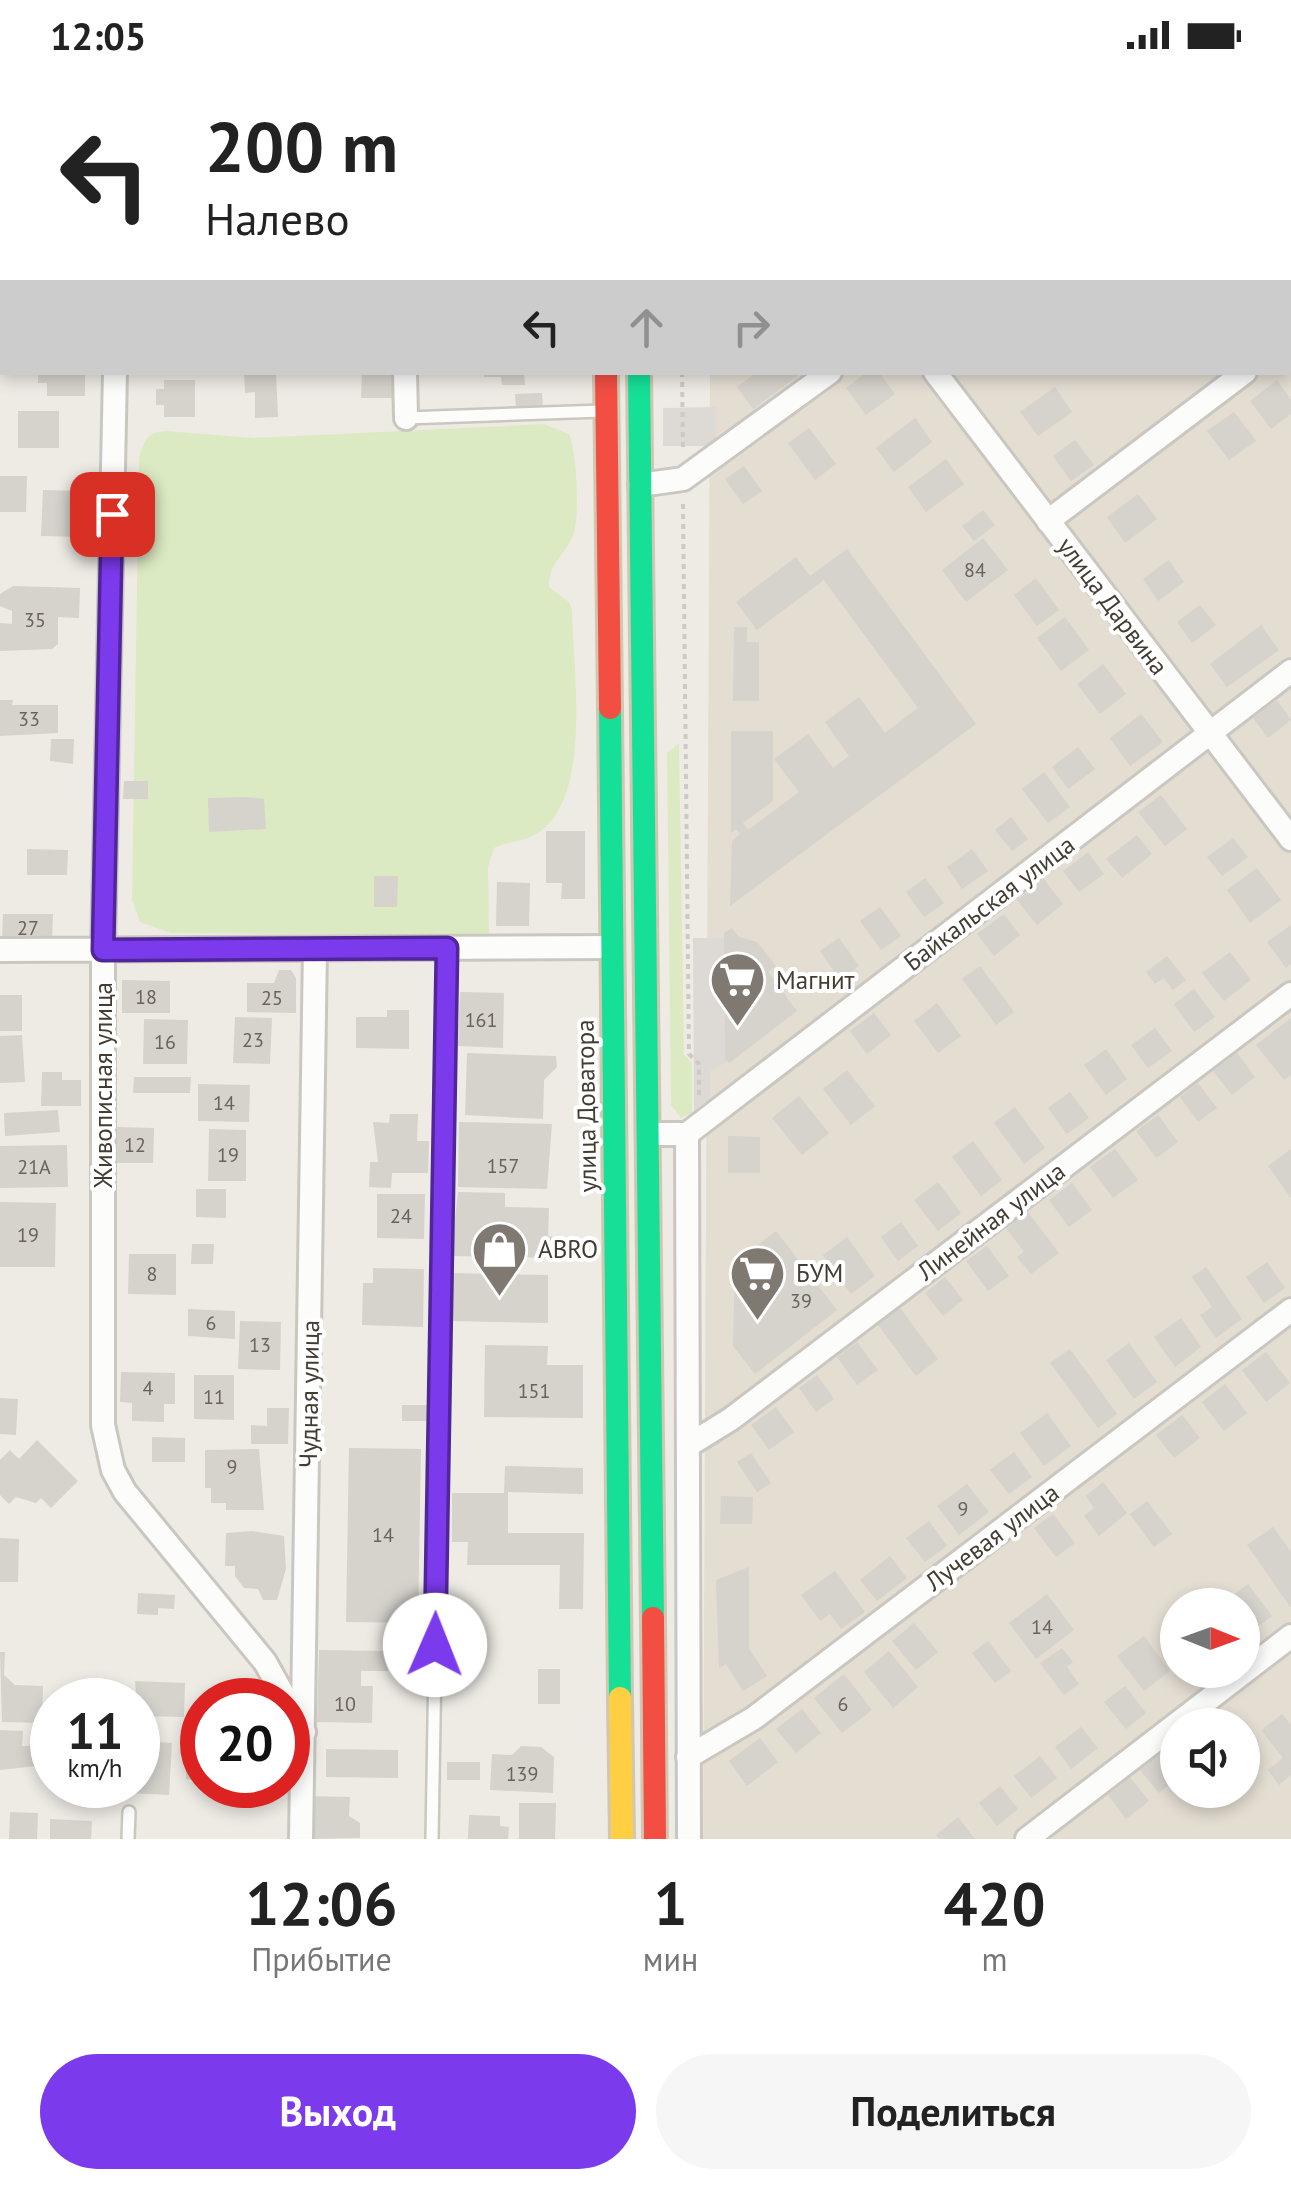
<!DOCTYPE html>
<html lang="ru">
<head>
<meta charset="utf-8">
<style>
	:root { --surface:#fff; --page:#f6f6f6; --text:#222; --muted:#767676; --accent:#7c3aed }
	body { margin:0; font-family:"PT Sans",sans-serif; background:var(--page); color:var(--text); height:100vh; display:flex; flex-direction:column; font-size:38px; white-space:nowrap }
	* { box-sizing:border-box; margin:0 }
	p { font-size:32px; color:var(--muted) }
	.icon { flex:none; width:55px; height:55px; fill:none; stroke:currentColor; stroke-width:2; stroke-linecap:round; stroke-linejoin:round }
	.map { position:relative; height:1769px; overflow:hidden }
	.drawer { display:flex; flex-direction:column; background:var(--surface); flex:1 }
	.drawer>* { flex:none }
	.guide { position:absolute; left:0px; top:0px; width:1292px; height:305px; box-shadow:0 5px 15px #0003; background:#fff; color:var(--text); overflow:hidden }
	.needle { width:65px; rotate:91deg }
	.fabs { position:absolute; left:1160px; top:1518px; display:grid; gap:20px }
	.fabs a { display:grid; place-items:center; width:100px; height:100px; border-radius:50%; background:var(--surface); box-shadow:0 5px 15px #0003; font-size:50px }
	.speed { position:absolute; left:30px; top:1608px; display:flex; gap:20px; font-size:50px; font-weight:700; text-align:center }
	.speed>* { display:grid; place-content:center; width:130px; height:130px; border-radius:50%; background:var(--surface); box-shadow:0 5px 15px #0003; line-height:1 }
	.speed small { font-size:25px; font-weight:400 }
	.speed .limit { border:15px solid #d22; background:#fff; color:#111 }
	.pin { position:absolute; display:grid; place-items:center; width:85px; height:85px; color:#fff; margin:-42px; border-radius:20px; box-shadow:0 5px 15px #0006 }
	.me { position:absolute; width:110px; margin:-55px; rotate:1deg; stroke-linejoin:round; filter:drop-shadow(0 0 8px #0008) }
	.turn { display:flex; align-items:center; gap:35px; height:210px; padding:0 40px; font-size:45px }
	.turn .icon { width:130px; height:130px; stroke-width:2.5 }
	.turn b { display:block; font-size:70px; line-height:85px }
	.lanes { display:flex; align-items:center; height:95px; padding:0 40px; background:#0003; justify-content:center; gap:50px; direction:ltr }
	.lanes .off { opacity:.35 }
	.eta { display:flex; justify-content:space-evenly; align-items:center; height:170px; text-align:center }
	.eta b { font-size:60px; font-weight:800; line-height:70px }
	.primary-button { display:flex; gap:20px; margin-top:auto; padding:20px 40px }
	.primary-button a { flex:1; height:115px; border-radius:60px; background:var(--accent); color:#fff; font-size:40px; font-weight:800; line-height:115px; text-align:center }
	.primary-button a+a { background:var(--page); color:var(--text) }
	.status { display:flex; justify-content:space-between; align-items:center; height:70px; padding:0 50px; background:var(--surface); direction:ltr }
	.status svg { height:28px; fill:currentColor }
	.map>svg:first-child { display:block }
	.residential { fill:#e3ddd2; fill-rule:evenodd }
	.green { fill:#dceac3 }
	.parking { fill:#dddad6 }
	.building { fill:#d6d2cc }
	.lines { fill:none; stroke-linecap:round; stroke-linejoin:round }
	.lane-casing { stroke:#cac7c1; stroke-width:16 }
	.street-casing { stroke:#cac7c1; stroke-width:28 }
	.fast-casing { stroke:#d1c7b1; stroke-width:28 }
	.slow-casing { stroke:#d1c7b1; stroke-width:28 }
	.jam-casing { stroke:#d1c7b1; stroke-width:28 }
	.path { stroke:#cccac5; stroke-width:4; stroke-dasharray:5 5; stroke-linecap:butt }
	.lane { stroke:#fcfcfb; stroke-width:11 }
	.street { stroke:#fcfcfb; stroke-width:22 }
	.fast { stroke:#16e098; stroke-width:22 }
	.slow { stroke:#ffcf43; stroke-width:22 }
	.jam { stroke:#f24e42; stroke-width:22 }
	.route-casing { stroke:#51269a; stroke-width:25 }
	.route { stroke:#7c3aed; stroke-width:18 }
	.labels { text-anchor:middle; stroke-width:8; stroke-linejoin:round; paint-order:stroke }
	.number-label { font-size:20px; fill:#69635a }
	.street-label { font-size:25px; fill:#433c32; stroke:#fff }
	.poi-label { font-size:25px; fill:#433c32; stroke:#fff; text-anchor:start }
</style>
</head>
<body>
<div class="status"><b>12:05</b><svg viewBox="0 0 49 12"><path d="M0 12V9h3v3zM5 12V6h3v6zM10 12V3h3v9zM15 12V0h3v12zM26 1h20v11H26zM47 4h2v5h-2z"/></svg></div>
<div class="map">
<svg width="1291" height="1769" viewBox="0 0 1291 1769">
	<rect width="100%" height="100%" fill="#eeebe5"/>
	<path class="residential" d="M712 0H1291V1769H703L710 303 1290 302V2ZM1178 1535H1242V1600H1178ZM1178 1655H1242V1720H1178Z"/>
	<path class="green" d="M544 354 569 364C577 381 581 451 572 468 562 488 549 493 549 517L569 532 572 540C573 600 593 727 538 763 524 772 508 771 494 778L488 797 489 865 171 863 140 852 132 830 139 387C145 370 147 362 166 361L254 368Z
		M679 673 684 985 692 993V1043L681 1048 671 1035 667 683Z"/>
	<path class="parking" d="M716 337V376H663V338Z
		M693 868H729L730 990 710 1001V1028L694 1041Z"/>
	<path class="building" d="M38 302H85V326H47V313H38Z
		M244 302H276L278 347 255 348V322L245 323Z
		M362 302H393V328H361Z
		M484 302H524L525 315H502L501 307H484Z
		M757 302H803L753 339 737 317Z
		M867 302H879L895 324 866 345 846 318Z
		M164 310H195V347H164V335H156V319H164Z
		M1277 310 1291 330V344L1271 359 1250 331Z
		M1055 317 1072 342 1038 366 1020 342Z
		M542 323 543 337 516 339 515 324Z
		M18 341H59V378H18Z
		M1234 342 1256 371 1229 390 1207 361Z
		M915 348 932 372 894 402 876 378Z
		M809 358 836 394 815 410 788 373Z
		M1075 370 1094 395 1071 411 1053 386Z
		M946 389 964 414 926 442 908 417Z
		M744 396 762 421 743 434 725 409Z
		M0 406H27L26 442H0Z
		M43 420 83 421 82 467 41 466Z
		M1138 424 1157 449 1125 473 1107 447Z
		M983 440 995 455 974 471 962 456Z
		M983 468 1008 500 966 532 942 500Z
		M847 479 976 654 730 836 732 771 740 764 736 759 731 763V661H773V731L743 753 748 760 799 722 774 689 808 664 833 698 849 686 825 652 859 627 885 663 918 638 824 510 757 560 736 532 796 487 810 506Z
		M1169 490 1184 512 1158 531 1143 509Z
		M1036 508 1059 540 1037 556 1014 525Z
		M13 516 80 518 79 548 58 547V574L52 579 0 581V553L12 554V541L0 536V524Z
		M1200 535 1216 555 1192 573 1177 552Z
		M1065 547 1089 580 1061 601 1037 568Z
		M1261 555 1279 580 1227 617 1210 594Z
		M734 557H747V572H759V631H733Z
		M1103 594 1126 624 1100 644 1077 614Z
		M0 630H13L12 635H58V663L0 666Z
		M1277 630 1291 650 1268 668 1253 648Z
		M1141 644 1163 672 1130 696 1110 668Z
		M51 669H74L73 694 50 691Z
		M1078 677 1095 699 1068 719 1052 697Z
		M1044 702 1070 737 1048 753 1022 719Z
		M124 711H148V729H123Z
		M1161 725 1187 759 1165 776 1138 742Z
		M246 727 264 729 266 759 209 762 208 728Z
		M1011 747 1028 769 1012 781 995 760Z
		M546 761H585V829H561L562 813H546Z
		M1137 765 1152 784 1122 808 1106 789Z
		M1233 768 1248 787 1222 806 1207 787Z
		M27 779 68 780 67 805H27Z
		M972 779 988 801 962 819 947 797Z
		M1088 782 1104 804 1079 822 1063 801Z
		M1257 798 1281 830 1250 853 1227 820Z
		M374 806H398L397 837H374Z
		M925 808 944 833 924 847 906 822Z
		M1044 809 1063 834 1037 855 1017 830Z
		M497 812 530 813 529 856H496Z
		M880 837 901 866 881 880 860 851Z
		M3 844H53L52 872H2Z
		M1004 844 1020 865 994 886 977 864Z
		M1291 855V894L1286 898 1267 872Z
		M732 858 739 867 757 872 776 896 768 902 797 941 729 993 725 988 724 863Z
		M839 868 859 896 840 910 820 881Z
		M1230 882 1251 910 1224 931 1202 903Z
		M1167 886 1186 910 1173 920 1164 908 1155 914 1146 902Z
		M980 896 1014 942 996 955 962 909Z
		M279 900H291L296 908V943L247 942V913H274Z
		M122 910 170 911V943H122Z
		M1194 919 1215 947 1194 962 1174 934Z
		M460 922 504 923 503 978 458 976Z
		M0 925H22V961H0Z
		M937 933 961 966 938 983 914 951Z
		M387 940H409V979L356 978V947H387Z
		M874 943 891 965 867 984 850 961Z
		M235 947 272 948 270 994 233 993Z
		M1291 948V1005L1284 1010 1256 975Z
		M144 949 188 950 187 994H143Z
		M1155 958 1172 981 1148 998 1131 975Z
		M22 965 25 1012 0 1013V966Z
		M1106 979 1127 1009 1106 1025 1084 995Z
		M467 983 556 986 557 997 544 1010 543 1049 465 1045Z
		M1237 983 1255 1007 1232 1025 1213 1001Z
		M847 1000 875 1036 851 1055 823 1019Z
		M42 1002H62V1010H81V1036H41Z
		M134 1007H191L190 1023H133Z
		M1198 1013 1217 1038 1198 1052 1180 1027Z
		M198 1014 250 1015 249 1052 198 1051Z
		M1070 1022 1089 1048 1067 1064 1048 1038Z
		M799 1026 829 1063 802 1085 772 1048Z
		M1015 1037 1045 1078 1024 1094 994 1053Z
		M58 1040 60 1062 5 1066 4 1043Z
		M390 1044H418L417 1071H429L428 1103H392L391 1118 369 1117 370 1092H378L373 1052 389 1053Z
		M1158 1045 1178 1072 1156 1088 1136 1061Z
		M459 1052 552 1054 547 1119 458 1117Z
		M116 1057 154 1058 153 1093H116Z
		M209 1059 246 1060V1111H208Z
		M728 1066 760 1067V1103H728Z
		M973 1071 1002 1110 981 1126 952 1087Z
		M67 1075 68 1117 0 1118V1076Z
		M1115 1079 1138 1110 1113 1128 1090 1097Z
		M1291 1079V1128L1268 1096Z
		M938 1112 961 1143 938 1161 914 1130Z
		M1072 1113 1092 1140 1069 1157 1049 1130Z
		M196 1119H226V1148L196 1147Z
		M458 1122 505 1123V1137L549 1138 548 1166 555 1167 554 1188 451 1186Z
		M377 1124H425L424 1169 377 1168Z
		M0 1132 56 1133 55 1197H0Z
		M1027 1141 1059 1183 1031 1204 1017 1187 1024 1182 1006 1158Z
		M901 1152 918 1176 898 1191 881 1167Z
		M776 1161 837 1240 755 1304 733 1276 735 1192Z
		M847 1167 875 1206 851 1224 823 1185Z
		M192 1174H214L213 1194H191Z
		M987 1176 1009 1206 988 1221 966 1191Z
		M129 1184H176V1225L128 1224Z
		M1267 1192 1285 1218 1264 1233 1246 1207Z
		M1206 1197 1242 1249 1216 1268 1200 1245 1212 1237 1192 1207Z
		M373 1198 424 1199 423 1257 362 1255 363 1213H373Z
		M450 1203 548 1205V1253L449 1251Z
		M945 1207 963 1230 943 1246 925 1223Z
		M900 1238 938 1289 916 1306 878 1255Z
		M188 1239 235 1241V1269L188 1266Z
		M1181 1248 1201 1277 1175 1297 1154 1267Z
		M240 1251 281 1252 280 1300 238 1299Z
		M857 1272 878 1300 857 1315 837 1287Z
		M1129 1273 1157 1312 1134 1329 1106 1290Z
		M485 1275 548 1276 547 1295H583V1348L484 1347Z
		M1070 1279 1117 1344 1098 1358 1050 1293Z
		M1266 1282 1290 1313 1266 1332 1242 1300Z
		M121 1302 175 1303V1334H164V1352L132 1351V1333L120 1332Z
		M194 1305H234V1350L194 1349Z
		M817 1305 834 1329 816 1342 799 1318Z
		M1225 1314 1247 1343 1224 1361 1202 1332Z
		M0 1328 18 1329 16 1365 0 1364Z
		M402 1335H427V1351H402Z
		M776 1337 794 1362 769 1380 751 1355Z
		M267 1338H289L288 1374H251V1355L267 1356Z
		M1047 1343 1071 1376 1044 1396 1020 1363Z
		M1182 1345 1200 1368 1174 1388 1156 1365Z
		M152 1367 185 1368V1392H152Z
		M37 1370 78 1411 51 1438 41 1428 36 1433 16 1427 9 1434 0 1425V1390L10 1380 19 1389Z
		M349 1378 421 1379 418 1553 346 1552Z
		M259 1379 264 1440H226V1433H211V1418H205V1380Z
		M1014 1382 1032 1407 1009 1424 990 1400Z
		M751 1383 771 1413 757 1422 737 1392Z
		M505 1396 583 1398V1424L508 1422V1463H584L583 1539H559L560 1495H467L468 1472H452V1423H504Z
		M1103 1412 1127 1443 1099 1466 1084 1446 1094 1438 1086 1426Z
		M967 1414 989 1442 959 1465 937 1436Z
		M721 1426 753 1427 752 1454H720Z
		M1147 1431 1172 1464 1154 1477 1130 1444Z
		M1053 1444 1075 1473 1056 1487 1034 1458Z
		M929 1451 947 1476 925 1492 906 1468Z
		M1273 1457 1291 1482V1538L1247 1475Z
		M252 1461 284 1466 286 1499 277 1530H263L258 1519 244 1518 235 1506V1496H225L226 1463Z
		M0 1468 19 1469 18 1512H0Z
		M890 1486 907 1508 877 1531 860 1510Z
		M749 1497V1579L767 1606 743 1621 726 1594 719 1598 716 1510Z
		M835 1501 865 1542 841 1559 830 1544 820 1551 801 1525Z
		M1248 1514 1272 1546 1244 1567 1242 1535H1220Z
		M138 1523 175 1525 174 1539 158 1538V1545L137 1544Z
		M1047 1524 1074 1560 1036 1589 1009 1553Z
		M914 1553 938 1582 916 1600 892 1571Z
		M1144 1566 1170 1601 1144 1621 1117 1586Z
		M988 1571 1011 1601 995 1613 972 1583Z
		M1062 1578 1073 1592 1067 1597 1079 1614 1064 1625 1040 1593Z
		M319 1580 388 1581V1601H361V1616H373L372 1653 317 1652Z
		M889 1581 918 1617 893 1638 864 1602Z
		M0 1582H5L4 1605 15 1615 43 1616 42 1653 2 1652Z
		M538 1599H560V1634H538Z
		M844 1604 872 1640 842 1663 814 1628Z
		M135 1611 185 1613 184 1647 138 1646Z
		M1125 1616 1146 1643 1126 1659 1104 1632Z
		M802 1639 821 1663 796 1683 776 1659Z
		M1282 1644 1291 1655V1705L1279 1715 1268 1700 1283 1688 1261 1660Z
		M1081 1657 1098 1678 1071 1699 1055 1677Z
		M0 1660 23 1661 22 1676H36V1696L0 1700Z
		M760 1668 778 1692 747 1716 729 1691Z
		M138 1671 172 1673 169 1725 130 1723 131 1715H138Z
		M187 1672 202 1673V1710L186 1709Z
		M521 1676 541 1677 554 1687 553 1723 490 1720 492 1684 512 1685Z
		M326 1679 398 1680V1708L326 1707Z
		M1166 1679 1178 1694V1708L1159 1723 1140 1700Z
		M1040 1686 1057 1708 1031 1728 1014 1706Z
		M447 1692H480V1710H447Z
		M1130 1707 1149 1731 1126 1749 1108 1725Z
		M1000 1716 1018 1739 997 1756 979 1733Z
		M305 1726 350 1727 349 1746 360 1753V1768L308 1769Z
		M519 1733H556L555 1769H519Z
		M10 1742 38 1743 37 1769H9Z
		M469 1745 500 1746V1756L509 1757 508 1769H468Z
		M958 1747 975 1769H939L936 1765Z
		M50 1749 92 1751 91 1769H50Z"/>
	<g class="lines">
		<defs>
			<path id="lane" d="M406 348 602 341
				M128 1769 129 1742
				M432 1769 447 878"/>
			<path id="street" d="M396 0V2
				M36 2 39 0
				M123 2V0
				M795 2 798 0
				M1228 2 1231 0
				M0 30 2 28
				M1290 268H1291
				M115 302 103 881V1355L113 1400 125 1422 265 1592 304 1662
				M405 302 406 348
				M935 302 1291 769
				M640 415 683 409 830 302
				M1048 451 1245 302
				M0 880 612 877
				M648 1064H687L689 1769
				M687 1064 1291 601
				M689 1375 731 1349 1291 924
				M688 1687 754 1648 1291 1240
				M301 1769 315 879
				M1027 1769 1291 1566"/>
			<path id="fast" d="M604 0V2
				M639 302 653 1548
				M610 638 620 1628"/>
			<path id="slow" d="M637 0V2
				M620 1628 622 1769"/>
			<path id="jam" d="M606 302 610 638
				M653 1548 655 1769"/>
		</defs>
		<use href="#lane" class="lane-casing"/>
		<use href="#street" class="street-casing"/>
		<use href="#fast" class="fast-casing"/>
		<use href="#slow" class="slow-casing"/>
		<use href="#jam" class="jam-casing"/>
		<path class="path" d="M682 302 683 379
			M683 434 689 984 699 994V1025"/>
		<use href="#lane" class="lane"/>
		<use href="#street" class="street"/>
		<use href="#fast" class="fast"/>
		<use href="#slow" class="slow"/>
		<use href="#jam" class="jam"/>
	</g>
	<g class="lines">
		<defs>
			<path id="route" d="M112 444 103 880 447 878 435 1575"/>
		</defs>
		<use href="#route" class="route-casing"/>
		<use href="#route" class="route"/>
	</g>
	<defs>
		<symbol id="supermarket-pin" viewBox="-11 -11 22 30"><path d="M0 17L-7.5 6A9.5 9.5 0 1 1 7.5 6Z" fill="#7f7971" stroke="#fff"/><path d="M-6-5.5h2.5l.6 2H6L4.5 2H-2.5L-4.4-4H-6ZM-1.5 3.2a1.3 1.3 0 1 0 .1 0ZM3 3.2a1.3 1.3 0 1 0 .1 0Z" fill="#fff"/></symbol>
		<symbol id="shop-pin" viewBox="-11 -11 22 30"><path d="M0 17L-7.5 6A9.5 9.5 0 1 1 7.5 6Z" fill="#7f7971" stroke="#fff"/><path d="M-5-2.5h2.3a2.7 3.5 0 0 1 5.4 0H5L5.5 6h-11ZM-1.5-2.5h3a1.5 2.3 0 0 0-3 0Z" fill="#fff"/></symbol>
	</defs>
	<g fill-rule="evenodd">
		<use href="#supermarket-pin" x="706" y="878" width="63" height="86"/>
		<use href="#shop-pin" x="468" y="1148" width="63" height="86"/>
		<use href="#supermarket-pin" x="726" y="1172" width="63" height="86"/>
	</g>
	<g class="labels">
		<g class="number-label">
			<text x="975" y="507">84</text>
			<text x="35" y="557">35</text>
			<text x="29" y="656">33</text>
			<text x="28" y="865">27</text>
			<text x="146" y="934">18</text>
			<text x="272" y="935">25</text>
			<text x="481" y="957">161</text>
			<text x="253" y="977">23</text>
			<text x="165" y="979">16</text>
			<text x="224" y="1040">14</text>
			<text x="135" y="1082">12</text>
			<text x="228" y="1092">19</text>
			<text x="503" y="1103">157</text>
			<text x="34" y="1104">21А</text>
			<text x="401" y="1153">24</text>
			<text x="28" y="1172">19</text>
			<text x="152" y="1211">8</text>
			<text x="801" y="1238">39</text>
			<text x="211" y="1260">6</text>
			<text x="260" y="1282">13</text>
			<text x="148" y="1325">4</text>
			<text x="534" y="1328">151</text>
			<text x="214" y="1334">11</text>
			<text x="232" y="1404">9</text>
			<text x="963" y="1446">9</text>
			<text x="383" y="1472">14</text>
			<text x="1042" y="1564">14</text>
			<text x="345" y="1641">10</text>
			<text x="843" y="1641">6</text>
			<text x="522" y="1711">139</text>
		</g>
		<g class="street-label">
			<text transform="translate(1113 536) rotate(53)" y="9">улица Дарвина</text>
			<text transform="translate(989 833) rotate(-37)" y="9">Байкальская улица</text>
			<text transform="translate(103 1015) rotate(-90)" y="9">Живописная улица</text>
			<text transform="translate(586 1036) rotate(-91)" y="9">улица Доватора</text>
			<text transform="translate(991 1151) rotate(-37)" y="9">Линейная улица</text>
			<text transform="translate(309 1324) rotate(-89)" y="9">Чудная улица</text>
			<text transform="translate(992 1467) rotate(-37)" y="9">Лучевая улица</text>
		</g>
		<g class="poi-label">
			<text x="776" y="919">Магнит</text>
			<text x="538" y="1188">ABRO</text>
			<text x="796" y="1212">БУМ</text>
		</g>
	</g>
</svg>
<div class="fabs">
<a><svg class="needle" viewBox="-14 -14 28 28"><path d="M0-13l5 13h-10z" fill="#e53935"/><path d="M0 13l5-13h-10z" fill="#767676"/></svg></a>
<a><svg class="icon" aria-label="sound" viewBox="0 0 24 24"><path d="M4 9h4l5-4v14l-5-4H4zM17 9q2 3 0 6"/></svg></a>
</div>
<div class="speed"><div>11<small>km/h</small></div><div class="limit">20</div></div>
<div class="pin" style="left:112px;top:444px;background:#d93025"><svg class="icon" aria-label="arrive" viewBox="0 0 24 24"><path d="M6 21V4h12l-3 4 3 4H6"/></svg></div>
<svg class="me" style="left:435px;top:1575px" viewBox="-20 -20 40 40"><circle r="19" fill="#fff"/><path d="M0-13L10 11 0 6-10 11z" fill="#7c3aed"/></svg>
<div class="guide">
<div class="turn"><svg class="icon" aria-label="left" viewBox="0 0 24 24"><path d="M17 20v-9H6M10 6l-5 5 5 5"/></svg><div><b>200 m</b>Налево</div></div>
<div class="lanes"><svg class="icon" aria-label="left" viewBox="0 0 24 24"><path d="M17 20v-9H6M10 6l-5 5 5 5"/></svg><svg class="icon off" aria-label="ahead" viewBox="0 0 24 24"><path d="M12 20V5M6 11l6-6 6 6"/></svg><svg class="icon off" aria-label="right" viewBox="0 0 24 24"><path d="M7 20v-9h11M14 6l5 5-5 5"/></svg></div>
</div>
</div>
<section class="drawer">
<div class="eta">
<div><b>12:06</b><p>Прибытие</p></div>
<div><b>1</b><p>мин</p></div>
<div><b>420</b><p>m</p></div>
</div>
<div class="primary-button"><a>Выход</a><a>Поделиться</a></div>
</section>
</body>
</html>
